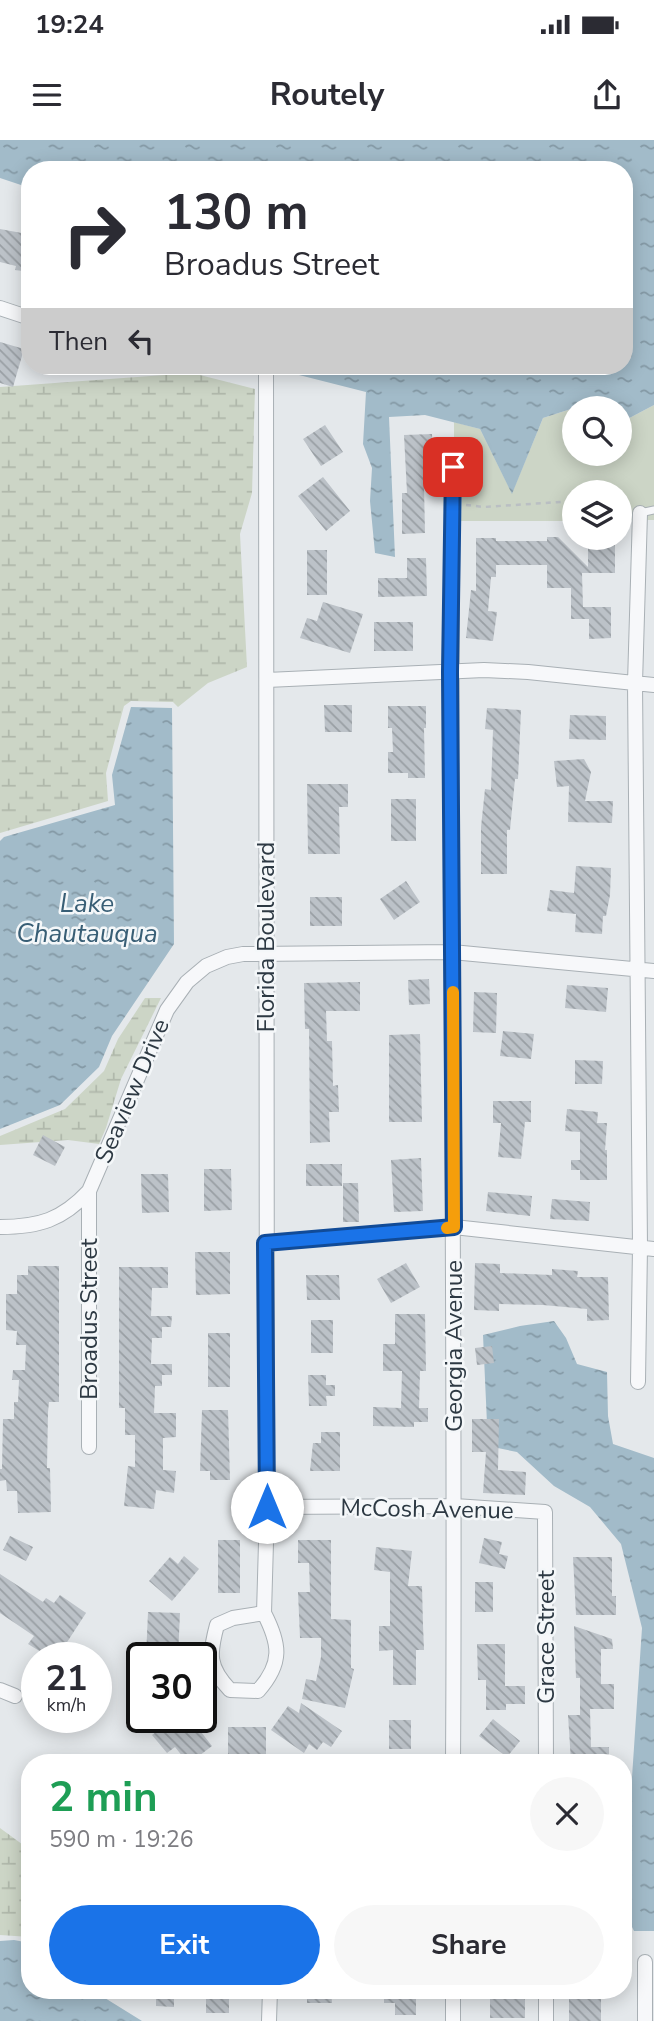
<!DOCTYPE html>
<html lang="en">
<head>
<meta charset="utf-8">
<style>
	:root { --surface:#fff; --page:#f7f7f7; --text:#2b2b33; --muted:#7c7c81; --accent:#1a73e8 }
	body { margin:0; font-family:"Nunito Sans",sans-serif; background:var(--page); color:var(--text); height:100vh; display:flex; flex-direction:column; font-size:26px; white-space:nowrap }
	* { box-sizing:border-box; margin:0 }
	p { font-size:23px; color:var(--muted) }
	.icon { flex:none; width:38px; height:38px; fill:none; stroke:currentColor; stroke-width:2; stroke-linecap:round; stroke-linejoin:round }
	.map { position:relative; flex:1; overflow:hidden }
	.sheet { position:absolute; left:21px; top:1614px; width:611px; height:245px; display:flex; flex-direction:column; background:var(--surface); border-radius:28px; box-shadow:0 4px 18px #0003 }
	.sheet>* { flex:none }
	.top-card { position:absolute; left:21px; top:21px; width:612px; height:214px; border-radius:28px; box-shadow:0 4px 18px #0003; background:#fff; color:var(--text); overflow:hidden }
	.fabs { position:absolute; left:562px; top:256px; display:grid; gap:14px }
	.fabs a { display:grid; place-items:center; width:70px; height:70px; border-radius:50%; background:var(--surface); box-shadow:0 4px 18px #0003; font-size:35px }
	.speed { position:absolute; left:21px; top:1502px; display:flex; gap:14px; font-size:35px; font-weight:700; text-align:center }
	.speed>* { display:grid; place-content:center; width:91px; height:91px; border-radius:50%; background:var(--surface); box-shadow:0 4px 18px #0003; line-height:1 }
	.speed small { font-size:18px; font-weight:400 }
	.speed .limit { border:4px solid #111; border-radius:10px; background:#fff; color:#111 }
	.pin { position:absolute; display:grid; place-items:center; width:60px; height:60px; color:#fff; margin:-30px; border-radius:14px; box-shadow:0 4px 10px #0006 }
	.me { position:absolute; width:77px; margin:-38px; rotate:0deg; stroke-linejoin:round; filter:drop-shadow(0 0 5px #0008) }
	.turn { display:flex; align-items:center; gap:24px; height:147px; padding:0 28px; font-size:32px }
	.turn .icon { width:91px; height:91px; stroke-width:2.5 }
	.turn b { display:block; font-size:49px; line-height:60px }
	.then { display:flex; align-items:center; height:66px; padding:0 28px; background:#0003; gap:14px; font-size:26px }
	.round { display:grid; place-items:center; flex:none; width:74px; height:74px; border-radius:37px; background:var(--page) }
	.head { display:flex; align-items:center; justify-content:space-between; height:119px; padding:0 28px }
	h1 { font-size:42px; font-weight:700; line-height:52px; color:#1e9e55 }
	.button { display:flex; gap:14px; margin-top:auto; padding:14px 28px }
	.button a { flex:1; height:80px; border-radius:42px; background:var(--accent); color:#fff; font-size:28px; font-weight:700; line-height:80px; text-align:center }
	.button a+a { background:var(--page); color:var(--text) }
	.status { display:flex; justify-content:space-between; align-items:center; height:49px; padding:0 35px; background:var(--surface); direction:ltr }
	.status svg { height:19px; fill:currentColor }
	header { display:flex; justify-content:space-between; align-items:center; height:91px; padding:0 28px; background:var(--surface); font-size:32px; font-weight:700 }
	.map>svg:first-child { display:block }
	.wetland { fill:url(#wetland-marsh) }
	.park { fill:#ccd5c6 }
	.water { fill:url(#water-ripples) }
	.building { fill:url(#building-back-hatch) }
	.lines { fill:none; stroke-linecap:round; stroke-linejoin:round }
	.lane-casing { stroke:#a9b0b5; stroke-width:9 }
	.street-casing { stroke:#a9b0b5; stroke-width:16 }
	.path { stroke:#babfc3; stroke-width:2.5; stroke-dasharray:5 5; stroke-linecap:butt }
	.lane { stroke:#f7f8fa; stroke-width:7 }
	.street { stroke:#f7f8fa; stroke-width:14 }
	.route-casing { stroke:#114b97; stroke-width:18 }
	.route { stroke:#1a73e8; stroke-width:12 }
	.slow { stroke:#f59e0b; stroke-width:12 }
	.labels { text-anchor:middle; stroke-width:5; stroke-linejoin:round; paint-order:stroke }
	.street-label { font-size:24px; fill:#2d3943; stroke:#f4f7f9 }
	.water-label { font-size:26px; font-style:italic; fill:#385e75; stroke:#f4f7f9 }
</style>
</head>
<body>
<div class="status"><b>19:24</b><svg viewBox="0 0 49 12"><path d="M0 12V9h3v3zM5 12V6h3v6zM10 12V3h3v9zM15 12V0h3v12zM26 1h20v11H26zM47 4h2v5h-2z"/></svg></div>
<header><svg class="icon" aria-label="menu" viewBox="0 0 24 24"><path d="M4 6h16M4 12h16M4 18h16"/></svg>Routely<svg class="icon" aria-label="share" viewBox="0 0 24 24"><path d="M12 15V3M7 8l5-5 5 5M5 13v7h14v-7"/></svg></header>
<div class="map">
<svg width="654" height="1881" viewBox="0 0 654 1881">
	<defs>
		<pattern id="wetland-marsh" width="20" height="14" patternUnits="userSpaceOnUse" patternTransform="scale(1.75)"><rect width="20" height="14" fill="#ccd5c6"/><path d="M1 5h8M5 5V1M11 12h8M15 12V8" fill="none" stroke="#b0b8ab"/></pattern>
		<pattern id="water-ripples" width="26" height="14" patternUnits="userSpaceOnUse" patternTransform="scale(1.75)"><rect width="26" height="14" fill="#a2bbc9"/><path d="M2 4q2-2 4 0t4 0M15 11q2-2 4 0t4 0" fill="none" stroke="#8499a5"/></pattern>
		<pattern id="building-back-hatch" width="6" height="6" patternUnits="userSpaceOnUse" patternTransform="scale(1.75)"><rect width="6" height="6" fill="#bcc2c8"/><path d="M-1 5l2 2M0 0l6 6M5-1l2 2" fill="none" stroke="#999fa4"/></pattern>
	</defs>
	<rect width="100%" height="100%" fill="#e4e8eb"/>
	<path class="wetland" d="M192 233 255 249 252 353 240 394 247 527 208 543 178 567 173 562 131 561 124 566 106 633 108 661 0 693V247Z
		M145 858H161L121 939 106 988 99 1004 68 1000 0 1005V996L65 969 104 931 118 899Z
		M0 1688 30 1710V1797L0 1795Z"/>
	<path class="park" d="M654 265V380H620V352H574V381H461L463 325 454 311V282L480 289 512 353 543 278 574 268V313H620V283Z"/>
	<path class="water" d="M0 0H654V265L620 283V268H574L543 278 512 354 480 289 425 275 389 277 395 417 375 413 370 361 372 328 363 304 366 252 299 235 332 226H625V30H30V47H27L0 38Z
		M131 567 172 568 174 804 112 896 99 927 60 965 0 989V701L4 697 115 665 112 635Z
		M554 1181 566 1198 577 1224 607 1232 608 1276 613 1304 654 1318V1791H634L623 1769V1704L629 1682 642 1488 621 1404 590 1367 554 1346 517 1312 488 1306 483 1195 520 1186Z
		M14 1800 30 1803V1850H92L142 1881H0V1801Z"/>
	<path class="building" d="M0 89 27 94 25 103 30 104V132L15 130 16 126 0 122Z
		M0 202 24 209 13 247 0 243Z
		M325 285 343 312 321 326 303 299Z
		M432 294 434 345 424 346 425 393 402 394V353H407L404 295Z
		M323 337 350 371 326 391 298 356Z
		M547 397H558L588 427V397H615V433H582L583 467H611V498L589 499V479H571V448H547V425H496V437H491L488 471 497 472 493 501 466 498 471 450 476 451V398H496V401H547Z
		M307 410H327V455H307Z
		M407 418H426L427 456 378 457V438H407Z
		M323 462 363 474 350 513 300 498 307 478 317 481Z
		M374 482H413V511H374Z
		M324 565H352V592H325Z
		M388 566H426V588H424L425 638H408V633H388V612H393L392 588H388Z
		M487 568 521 570 518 639H515L510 690H507V734H481V687L485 649 491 650 493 590 485 589Z
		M570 575 606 576V600L569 599Z
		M584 619 591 632 585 661H613L612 683 568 682 569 646 557 647 554 621Z
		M307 644H348V667H339L340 714H308Z
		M391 659H416V701H391Z
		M576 726 611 728 610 755 606 776H603L602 794 575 792 576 774 547 771 550 750 574 753Z
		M406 741 420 762 394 780 380 759Z
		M310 757H342V786H310Z
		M429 839 430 864 409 865 408 840Z
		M360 842V871H326L327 901H332L333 946 338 945 339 972H329L330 1002 310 1003 309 889H305L304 843Z
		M567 845 608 848 606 872 565 868Z
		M474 852 497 853 496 893 473 892Z
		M503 891 534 894 531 919 500 916Z
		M420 894 422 982H389V895Z
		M575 920 603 921 602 944H575Z
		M493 961H531V982H525L521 1019 498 1017 501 983H493Z
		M567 969 598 972 597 983H607L605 1010H607V1040H580V1030H571V1020H580V992L565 991Z
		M43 995 65 1007 55 1026 33 1015Z
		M421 1018 423 1071 394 1072 391 1020Z
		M306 1024H342V1046H306Z
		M204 1029H231L232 1070 204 1071Z
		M141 1034H168L169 1072 142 1073Z
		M343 1043H358L359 1082H343Z
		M488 1052 532 1056 530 1076 486 1071Z
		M552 1059 590 1062 589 1081 550 1079Z
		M195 1112H230V1154L196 1155Z
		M406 1123 420 1147 391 1163 377 1139Z
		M475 1123 500 1124V1133L552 1135V1129L578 1131 577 1137H608L609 1180 587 1181V1169L543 1165 499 1164V1171L474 1170Z
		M28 1126H59V1262H49L48 1272 47 1328H50L51 1372 18 1373 17 1351H7L6 1340 0 1341V1329H2L3 1279H14V1262H18L19 1240H12L13 1230H25L26 1205H16L17 1191 6 1190V1154H17V1135H28Z
		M119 1127H168V1148H152L151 1176H172L171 1187H162V1198H152L151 1224H172V1235H162V1246H155L154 1273H176V1297L163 1298V1330L176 1331 174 1353 156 1350 154 1369 124 1366 128 1326 135 1327V1295H125V1268H119Z
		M306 1135H339L340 1160H307Z
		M395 1174H425L426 1231H420L419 1268H428V1282H414V1287L373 1286V1267L401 1268 402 1231H383V1204H395Z
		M311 1180H333V1213H311Z
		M208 1193H230V1247H208Z
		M492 1206 494 1223 477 1225 475 1208Z
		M308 1235H326V1245H335V1256H326L327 1266H309Z
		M202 1270H228L230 1340H210V1331H200Z
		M472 1279H499L498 1330 526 1332 525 1355 483 1353 486 1312H472Z
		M321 1292H340V1331H310L313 1303H321Z
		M10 1396 33 1407 26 1421 3 1410Z
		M484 1398 502 1402 499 1414 508 1416 505 1429 479 1423Z
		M218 1400H240V1453H218Z
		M298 1400H331V1479L351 1480V1528L354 1529 345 1568 302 1559 306 1539 316 1541 321 1517V1498H300L298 1452H310L309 1423H298Z
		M376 1407 412 1411 408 1446H422L423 1485 424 1510H416V1545H393V1510L379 1511V1486H390V1432L374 1430Z
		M184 1416 199 1429 172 1461 149 1441 170 1417 178 1424Z
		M573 1417H612V1456H616V1475H576Z
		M0 1434 43 1462 46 1458 54 1463 60 1455 86 1473 60 1513 51 1507 46 1515 28 1504 34 1496 0 1473Z
		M475 1442H493V1472H475Z
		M148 1472 180 1473 178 1517H146Z
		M574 1486 612 1499 613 1509H601V1544H614V1569H590L591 1607H609V1622H571L568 1575H580V1538H576Z
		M477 1504H505V1546H525V1564H506V1570H486V1540H478Z
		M301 1563 342 1591 331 1607 323 1602 317 1610 309 1604 304 1613 271 1590 288 1566 299 1573Z
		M175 1577H212L198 1588 212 1606 191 1622H187L175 1607 167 1613 152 1595Z
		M493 1579 520 1601 507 1617 479 1596Z
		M389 1580H411V1609H389Z
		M228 1587H266V1619H228Z
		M156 1850H174V1867L156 1866Z
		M206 1850H229V1873H206Z
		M307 1850H331L332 1863H307Z
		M384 1850H416V1875H395V1863H384Z
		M569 1850H601V1881H569Z
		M490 1855H525V1878H490Z"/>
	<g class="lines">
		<defs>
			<path id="lane" d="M640 373 654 370"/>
			<path id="street" d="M0 168 30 178
				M453 327C448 759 456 1190 453 1622
				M267 540 484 530 528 532 654 545
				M89 1051V1307
				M0 1087C39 1087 62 1080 89 1051L167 870 187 842 206 826 227 817 243 814 452 812 654 831
				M266 1103 454 1087 654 1109
				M638 1242 640 1107 635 543 640 373
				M267 1367 455 1366 545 1372 546 1622
				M264 1473 267 1367 266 226
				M264 1473C280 1504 283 1523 258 1551L230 1550C208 1527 209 1514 217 1485L233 1478Z
				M0 1550 15 1556
				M645 1822V1881
				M453 1850V1881
				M546 1850V1881
				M269 1881 270 1850"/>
		</defs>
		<use href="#lane" class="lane-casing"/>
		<use href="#street" class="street-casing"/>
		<path class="path" d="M620 360 629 365
			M466 365 484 367 574 361"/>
		<use href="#lane" class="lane"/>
		<use href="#street" class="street"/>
	</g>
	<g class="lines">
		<defs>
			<path id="route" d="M267 1367 265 1103 454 1087 450 532 453 327"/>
		</defs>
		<use href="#route" class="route-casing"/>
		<use href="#route" class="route"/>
		<path class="slow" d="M447 1088 454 1087 453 852"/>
	</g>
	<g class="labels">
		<g class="street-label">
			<text transform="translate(266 797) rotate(-90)" y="8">Florida Boulevard</text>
			<text transform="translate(132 951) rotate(-67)" y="8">Seaview Drive</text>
			<text transform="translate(89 1179) rotate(-90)" y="8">Broadus Street</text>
			<text transform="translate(454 1206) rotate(-90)" y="8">Georgia Avenue</text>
			<text transform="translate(427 1369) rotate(1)" y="8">McCosh Avenue</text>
			<text transform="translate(546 1497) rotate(-90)" y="8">Grace Street</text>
		</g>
		<g class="water-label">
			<text x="87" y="772">Lake<tspan x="87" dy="30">Chautauqua</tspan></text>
		</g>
	</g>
</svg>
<div class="fabs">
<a><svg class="icon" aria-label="search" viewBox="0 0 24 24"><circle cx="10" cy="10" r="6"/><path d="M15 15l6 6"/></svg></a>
<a><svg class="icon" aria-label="layers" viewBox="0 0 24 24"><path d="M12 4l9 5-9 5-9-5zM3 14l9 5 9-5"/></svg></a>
</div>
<div class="speed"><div>21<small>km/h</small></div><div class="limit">30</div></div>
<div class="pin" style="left:453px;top:327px;background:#d93025"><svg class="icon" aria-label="arrive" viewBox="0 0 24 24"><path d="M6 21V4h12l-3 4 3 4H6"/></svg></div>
<svg class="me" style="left:267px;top:1367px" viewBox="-20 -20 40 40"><circle r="19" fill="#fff"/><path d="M0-13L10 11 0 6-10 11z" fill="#1a73e8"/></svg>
<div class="top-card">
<div class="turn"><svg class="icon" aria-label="right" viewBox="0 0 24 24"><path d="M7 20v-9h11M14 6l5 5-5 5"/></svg><div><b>130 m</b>Broadus Street</div></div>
<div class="then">Then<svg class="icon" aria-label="left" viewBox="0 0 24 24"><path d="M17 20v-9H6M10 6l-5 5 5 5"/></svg></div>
</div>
<section class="sheet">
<div class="head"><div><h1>2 min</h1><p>590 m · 19:26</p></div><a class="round"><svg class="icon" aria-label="close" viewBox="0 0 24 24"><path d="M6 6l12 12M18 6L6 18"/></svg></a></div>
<div class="button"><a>Exit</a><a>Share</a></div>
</section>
</div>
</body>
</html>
